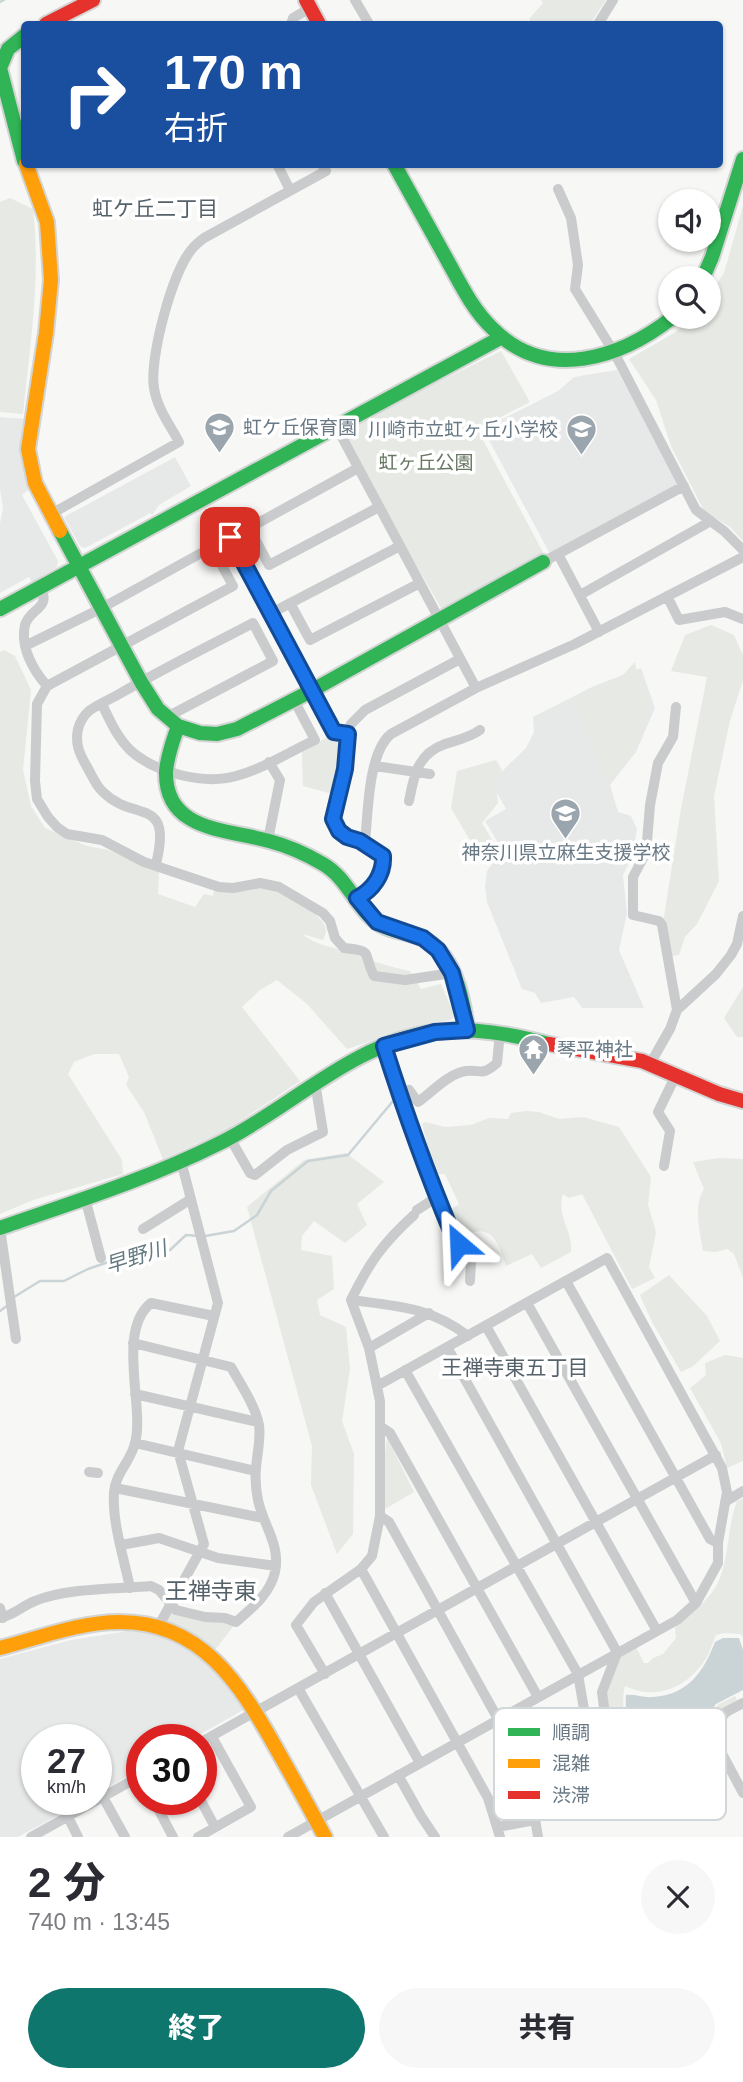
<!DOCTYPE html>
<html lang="ja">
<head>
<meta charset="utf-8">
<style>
	:root { --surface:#fff; --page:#f7f7f7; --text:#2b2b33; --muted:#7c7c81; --accent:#0f766e }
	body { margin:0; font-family:Arial,"Noto Sans JP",sans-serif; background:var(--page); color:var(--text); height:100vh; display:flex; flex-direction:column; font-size:26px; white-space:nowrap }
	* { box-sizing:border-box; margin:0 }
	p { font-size:23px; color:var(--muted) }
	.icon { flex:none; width:38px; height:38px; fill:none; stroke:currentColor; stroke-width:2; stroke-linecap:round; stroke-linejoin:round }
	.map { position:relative; height:1837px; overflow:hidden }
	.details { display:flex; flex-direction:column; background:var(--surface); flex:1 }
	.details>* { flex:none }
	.top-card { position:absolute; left:21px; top:21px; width:702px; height:147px; border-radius:7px; box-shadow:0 2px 5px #0004; background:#1a4fa0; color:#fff; overflow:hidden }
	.buttons { position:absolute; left:658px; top:189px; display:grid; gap:14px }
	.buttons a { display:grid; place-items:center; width:63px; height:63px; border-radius:50%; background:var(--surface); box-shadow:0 2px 5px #0004; font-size:35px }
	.speed { position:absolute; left:21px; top:1724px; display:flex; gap:14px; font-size:35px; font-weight:700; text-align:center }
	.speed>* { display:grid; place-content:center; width:91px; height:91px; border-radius:50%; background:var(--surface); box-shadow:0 2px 5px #0004; line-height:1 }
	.speed small { font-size:18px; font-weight:400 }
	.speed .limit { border:10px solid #d22; background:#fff; color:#111 }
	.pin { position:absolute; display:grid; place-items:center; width:60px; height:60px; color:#fff; margin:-30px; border-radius:14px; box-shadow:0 4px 10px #0006 }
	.me { position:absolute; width:77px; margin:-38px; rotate:334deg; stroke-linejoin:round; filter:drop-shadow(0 0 5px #0008) }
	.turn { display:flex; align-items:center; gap:24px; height:147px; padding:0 28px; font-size:32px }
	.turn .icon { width:91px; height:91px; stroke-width:2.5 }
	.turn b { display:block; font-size:49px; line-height:60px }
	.round { display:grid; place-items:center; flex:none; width:74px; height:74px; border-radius:37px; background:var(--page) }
	.summary { display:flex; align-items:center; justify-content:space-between; height:119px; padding:0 28px }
	h1 { font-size:42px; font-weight:800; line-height:52px }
	.button { display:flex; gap:14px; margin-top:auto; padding:14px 28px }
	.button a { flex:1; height:80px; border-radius:42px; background:var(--accent); color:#fff; font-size:28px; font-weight:800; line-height:80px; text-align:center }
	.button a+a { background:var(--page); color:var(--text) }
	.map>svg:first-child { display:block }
	.built { fill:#e7e9e9 }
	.green { fill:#e6e9e4 }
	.water { fill:#cad3d5 }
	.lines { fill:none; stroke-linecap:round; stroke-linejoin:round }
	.stream { stroke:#cad3d5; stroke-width:2.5 }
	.fast-casing { stroke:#d3d4d4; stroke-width:18 }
	.slow-casing { stroke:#d3d4d4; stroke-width:18 }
	.jam-casing { stroke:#d3d4d4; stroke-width:18 }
	.street { stroke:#cacbcc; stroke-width:10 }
	.fast { stroke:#30b455; stroke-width:14 }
	.slow { stroke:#ff9f0a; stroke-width:14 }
	.jam { stroke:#e5322d; stroke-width:14 }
	.route-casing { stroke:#114b97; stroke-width:18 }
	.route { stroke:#1a73e8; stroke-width:12 }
	.labels { text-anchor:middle; stroke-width:7; stroke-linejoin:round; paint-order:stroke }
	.poi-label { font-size:19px; fill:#687985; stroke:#fff; text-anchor:start }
	.park-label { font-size:19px; fill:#677763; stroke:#fff }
	.neighbourhood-label { font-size:21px; fill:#56626a; stroke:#fff }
	.water-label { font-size:21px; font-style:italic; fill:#647a80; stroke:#fff }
	.quarter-label { font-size:23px; fill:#56626a; stroke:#fff }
	.key { fill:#fff; stroke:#d2d7da; stroke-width:2 }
	.key-label { font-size:19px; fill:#687985 }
</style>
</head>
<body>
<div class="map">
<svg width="743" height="1837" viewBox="0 0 743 1837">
	<rect width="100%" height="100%" fill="#f7f7f6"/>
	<path class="built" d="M617 370 679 484 550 554 483 429 558 391 574 377Z
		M0 417 26 419 22 457 28 490 22 495 58 561 57 567 32 582 29 577 0 593V523L3 508 0 490Z
		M175 457 191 486 159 505 152 515 150 513 145 516 85 548 80 546 64 517Z
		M641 668 655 708 636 752 610 785 618 812 631 816 637 829 633 855 623 875 627 913 619 950 644 1008H582L574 997 541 1003 535 993 522 989 487 902 485 886 487 871 502 850 485 821 506 809 491 782 526 748 534 732 533 717 594 686Z
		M128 1631 151 1633 193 1650 223 1675 245 1709 192 1739 142 1740V1768L96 1794V1740H37V1799H88L18 1837H0V1659L71 1640Z"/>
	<path class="green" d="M541 0H606L590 24H533L529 19 543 3Z
		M10 198 33 209C41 278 30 345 23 414L0 412V202Z
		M743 206V541L730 527 704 511 671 446 656 400 629 359 676 332 693 317H709V296L724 273Z
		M501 351 530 402 477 429 545 556 444 613 338 431Z
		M711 625 734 635 743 655V680L730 721 714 796 719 881 697 924 685 937 679 955 671 956 663 923 681 809 707 677 671 671 685 635Z
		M4 650 15 656 31 690 23 770 31 806 45 828 87 846 108 850 159 872 158 894 195 907 204 894 213 896 214 890C228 896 248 885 264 886 276 887 319 913 324 924 327 930 326 934 323 940L302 934C318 946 329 946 347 952 369 959 387 967 410 971L421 989 441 984 455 1016 450 1020 408 1029 347 1049 307 1004 277 980 260 990 242 1007 300 1081 225 1131 163 1159 144 1112 126 1085 129 1077 119 1054H94L74 1062 68 1074 122 1160 123 1174 33 1200 0 1214V652Z
		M635 662 637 674 649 698 646 717 634 753 608 784 574 701 624 674Z
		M331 735 345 737 336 795 303 786 302 752Z
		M496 760 502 770 496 783 498 803 482 823 497 848 481 859 451 808 457 771Z
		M743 987V1037H737L724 1018Z
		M526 1111 539 1112 559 1119 583 1117 619 1127 651 1177 648 1205 656 1232 649 1267 655 1278 632 1289 582 1194 569 1198 563 1194C556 1218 573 1229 571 1252L541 1268 532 1254 506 1266C503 1257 499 1243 492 1236 474 1221 468 1250 450 1210L459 1204 445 1174H435L422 1124 425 1122 445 1127 471 1125 489 1118 508 1119 511 1113Z
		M346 1153 384 1182 357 1204 367 1225 345 1243 314 1221 302 1236 301 1250 332 1256 334 1289 317 1300 320 1315 346 1327 350 1369 342 1421 354 1454 353 1534 337 1554 311 1485 312 1446 247 1207 304 1160Z
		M719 1158 743 1159V1278L734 1254 727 1249 715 1252 703 1251C700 1232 693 1205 704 1189L693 1162Z
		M669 1275 707 1316 720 1341 692 1367 681 1372 652 1322 640 1295Z
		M725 1355 743 1358V1461L727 1468 721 1443 690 1388 706 1375 705 1363Z
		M387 1437 414 1492 385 1509 383 1471Z
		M743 1499V1637L740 1634 725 1633 716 1635C712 1643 710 1653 705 1660 687 1688 655 1701 625 1686 621 1699 624 1729 630 1742L638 1744 656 1731 677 1730 699 1724 719 1704 735 1696 737 1700 697 1732 661 1738 641 1749 619 1746 613 1737 605 1697 617 1658 635 1645 644 1663H648L653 1658 663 1654 676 1638 675 1627C688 1615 706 1603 715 1588 729 1567 727 1526 737 1501Z
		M170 1606 235 1624 218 1646 211 1653 160 1627Z"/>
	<path class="water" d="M723 1638H739L743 1650V1690L716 1704 703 1720 697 1724 680 1727 661 1724 639 1741 630 1740C627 1733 625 1703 626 1695 635 1694 644 1698 653 1697 688 1695 704 1671 715 1642Z"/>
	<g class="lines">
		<path class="stream" d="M0 2 4 0
			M205 1236 234 1231 257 1215 271 1191 308 1161 348 1155 393 1101
			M14 1297 40 1281H64L88 1269 123 1257 170 1250 186 1235 199 1236
			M0 1311 8 1305"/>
		<defs>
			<path id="fast" d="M24 36 8 49 0 68 24 161
				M394 164C411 195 429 227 446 258 460 283 472 309 493 329 547 383 621 358 673 317
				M703 278 712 257 743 159
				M60 531 141 682 158 709 178 726C173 741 167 756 166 772 165 832 228 829 269 841 288 846 306 854 323 864 349 879 356 910 381 925 393 932 408 932 421 938 454 952 463 997 467 1029
				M0 609 502 337
				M178 726 200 733 217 734 237 729 311 691 543 562
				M0 1228C74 1202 148 1179 218 1144 290 1109 352 1043 434 1032 473 1027 511 1034 549 1044"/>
			<path id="slow" d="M26 164 47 222 51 280 46 333 28 449 35 483 60 531
				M0 1648C39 1638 79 1622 120 1622 202 1622 240 1684 276 1748 293 1778 309 1807 325 1837"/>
			<path id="jam" d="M306 0 319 24
				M46 24 93 0
				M549 1044 642 1061 719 1094 743 1101"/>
		</defs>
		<use href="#fast" class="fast-casing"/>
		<use href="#slow" class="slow-casing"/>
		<use href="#jam" class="jam-casing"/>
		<path class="street" d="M355 0 369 24
			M291 24 293 18 310 8
			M598 24 613 0
			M277 164 290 190
			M558 189 571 218 578 265 575 289 615 354 696 510 724 531 743 550
			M336 426 476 688
			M358 468 249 528 269 565 379 507
			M51 514 179 442C170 425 157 408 154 388 149 359 172 272 192 249 195 245 200 241 204 238L326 171 322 164
			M229 535 334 732 348 734
			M558 554 599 632
			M543 562 684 486
			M41 588C51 609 30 608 25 625 20 647 33 670 47 686
			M580 595 711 521
			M667 596 679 620 725 612 743 619
			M290 603 310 640 420 583
			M279 609 400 546
			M25 646 100 609 212 547 233 586 47 686 37 704 35 781 37 799 48 817 57 827 67 834 102 840 144 862 219 887 233 888 260 883 279 887 323 913 330 921 335 938 344 948C375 951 362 953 374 976L405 980 452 973
			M102 704C110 721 117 737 130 750 155 773 204 785 236 776 263 769 289 752 315 740L294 700
			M676 707 673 737 658 763 650 805 647 842 643 858 633 877V915L659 921 662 925 677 1010
			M375 766 430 774
			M409 801C414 776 417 754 445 744 457 740 469 738 480 730
			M268 840 280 780 269 762
			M365 843C368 814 368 752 391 734L476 688 575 644 743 557
			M156 864C173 795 134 823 103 792 95 785 91 773 86 765 79 753 75 743 78 729 80 722 83 716 89 711 98 704 111 699 121 693 164 668 209 646 253 623L273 661 167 717
			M357 898C373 890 384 874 383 856L360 841 347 837 339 831 333 819 345 769 348 734 351 724 365 710 460 659
			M385 1046 399 1096 437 1197 452 1232 467 1252 471 1262 470 1281
			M650 1064 670 1029 677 1010 716 974 731 955 737 944 743 916
			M399 1096 409 1090 418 1102C431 1093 449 1073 466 1071 482 1069 481 1077 497 1063L500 1033
			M230 1138 250 1173 255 1175 287 1150 323 1132 315 1082
			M664 1166 670 1131 658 1112 676 1075
			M85 1198 101 1258
			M417 1210 437 1197
			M0 1228 16 1339
			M143 1229 191 1199
			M566 1281 710 1539 718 1543
			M351 1300C397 1306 430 1307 468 1336
			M527 1303 696 1603
			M486 1326 657 1631
			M447 1347 617 1652
			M369 1348 429 1313
			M405 1370 578 1674 586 1721 513 1762 533 1806 538 1837
			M135 1394 258 1422
			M381 1427 390 1433 538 1697
			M135 1443 255 1471
			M89 1472 98 1473
			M115 1488 263 1518
			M725 1502 743 1491
			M380 1516 389 1522 498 1719
			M121 1545 159 1538 218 1558 276 1566
			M361 1569 488 1798 500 1837
			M130 1588C124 1558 112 1523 114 1492 115 1474 131 1461 135 1443 145 1407 116 1331 151 1303L214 1316
			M325 1593 420 1763
			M0 1608 3 1618
			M0 1618C14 1615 22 1606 35 1601 66 1588 117 1589 151 1586L159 1590 176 1610 205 1617 225 1618 236 1622C252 1608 270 1594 275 1572 281 1545 263 1525 258 1500 256 1490 255 1478 256 1468 257 1454 261 1439 259 1425 255 1405 241 1385 231 1367L133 1343
			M158 1627 204 1544 178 1451 218 1303 181 1161
			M617 1653 602 1692 607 1730 613 1749 640 1754 658 1743 680 1741 710 1731 715 1727 726 1712 743 1703
			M325 1674 296 1625 314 1602 361 1569 372 1556 380 1516V1401L369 1348 351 1300C369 1263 383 1243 414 1215
			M298 1688 384 1837
			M710 1731 743 1793
			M201 1742 716 1455
			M398 1775 421 1816 435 1837
			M103 1797 125 1837
			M153 1799 173 1837
			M200 1799 215 1827
			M68 1817 78 1837
			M498 1827 535 1820
			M31 1837 142 1775
			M198 1837 251 1807 212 1737
			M288 1837 677 1620 696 1603 718 1563V1543L727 1492 722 1468 607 1258 377 1386"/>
		<use href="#fast" class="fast"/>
		<use href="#slow" class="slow"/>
		<use href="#jam" class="jam"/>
	</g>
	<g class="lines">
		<defs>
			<path id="route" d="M230 537 334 732 348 734 345 769 333 819 339 831 347 837 360 841 383 856C384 874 373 890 357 898L377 922 423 938 438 950 452 973 467 1030 435 1032 384 1046C404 1109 426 1171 452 1233L459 1244"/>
		</defs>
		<use href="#route" class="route-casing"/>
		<use href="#route" class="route"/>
	</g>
	<defs>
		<symbol id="school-pin" viewBox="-11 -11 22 30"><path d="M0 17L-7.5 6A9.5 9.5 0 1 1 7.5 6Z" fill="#9aa5ad" stroke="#fff"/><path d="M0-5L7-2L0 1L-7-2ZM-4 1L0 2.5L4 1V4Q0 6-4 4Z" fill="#fff"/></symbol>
		<symbol id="temple-pin" viewBox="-11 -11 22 30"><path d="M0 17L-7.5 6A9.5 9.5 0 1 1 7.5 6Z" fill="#9aa5ad" stroke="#fff"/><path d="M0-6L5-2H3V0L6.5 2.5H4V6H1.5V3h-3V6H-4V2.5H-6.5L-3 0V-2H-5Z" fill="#fff"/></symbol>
	</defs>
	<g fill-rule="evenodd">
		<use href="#school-pin" x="202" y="410" width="35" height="47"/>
		<use href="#school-pin" x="564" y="412" width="35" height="47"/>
		<use href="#school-pin" x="548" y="796" width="35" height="47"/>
		<use href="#temple-pin" x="516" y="1032" width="35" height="47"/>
	</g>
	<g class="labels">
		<g class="poi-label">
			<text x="243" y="434">虹ケ丘保育園</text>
			<text x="558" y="436" text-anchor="end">川崎市立虹ヶ丘小学校</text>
			<text x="566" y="859" text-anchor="middle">神奈川県立麻生支援学校</text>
			<text x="557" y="1056">琴平神社</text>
		</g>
		<g class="park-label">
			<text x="426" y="469">虹ヶ丘公園</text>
		</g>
		<g class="neighbourhood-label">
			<text x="155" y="216">虹ケ丘二丁目</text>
			<text x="515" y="1375">王禅寺東五丁目</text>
		</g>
		<g class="water-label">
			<text transform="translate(136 1257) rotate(-17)" y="7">早野川</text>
		</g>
		<g class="quarter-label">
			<text x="211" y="1599">王禅寺東</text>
		</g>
	</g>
	<rect x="494" y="1708" width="232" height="112" rx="10" class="key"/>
	<rect x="508" y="1728" width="32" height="8" fill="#30b455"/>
	<rect x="508" y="1759" width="32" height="9" fill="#ff9f0a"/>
	<rect x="508" y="1791" width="32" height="8" fill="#e5322d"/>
	<g class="key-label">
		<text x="552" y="1739">順調</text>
		<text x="552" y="1770">混雑</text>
		<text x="552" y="1802">渋滞</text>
	</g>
</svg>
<div class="buttons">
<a><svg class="icon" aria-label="sound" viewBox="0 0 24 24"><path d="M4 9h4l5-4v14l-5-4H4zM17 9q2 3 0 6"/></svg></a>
<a><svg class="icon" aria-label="search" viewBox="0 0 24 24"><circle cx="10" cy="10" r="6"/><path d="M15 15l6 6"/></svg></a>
</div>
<div class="speed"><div>27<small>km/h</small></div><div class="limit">30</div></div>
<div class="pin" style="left:230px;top:537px;background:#d93025"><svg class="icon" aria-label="arrive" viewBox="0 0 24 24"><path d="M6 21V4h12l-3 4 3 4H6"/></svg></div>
<svg class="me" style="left:459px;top:1244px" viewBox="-20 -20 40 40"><path d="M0-17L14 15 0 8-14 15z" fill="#1a73e8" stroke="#fff" stroke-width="4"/></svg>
<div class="top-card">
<div class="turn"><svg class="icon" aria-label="right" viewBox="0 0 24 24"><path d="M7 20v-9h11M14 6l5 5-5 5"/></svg><div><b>170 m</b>右折</div></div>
</div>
</div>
<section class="details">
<div class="summary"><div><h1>2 分</h1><p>740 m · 13:45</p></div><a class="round"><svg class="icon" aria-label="close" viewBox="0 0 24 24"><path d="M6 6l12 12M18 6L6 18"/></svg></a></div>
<div class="button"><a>終了</a><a>共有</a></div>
</section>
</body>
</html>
